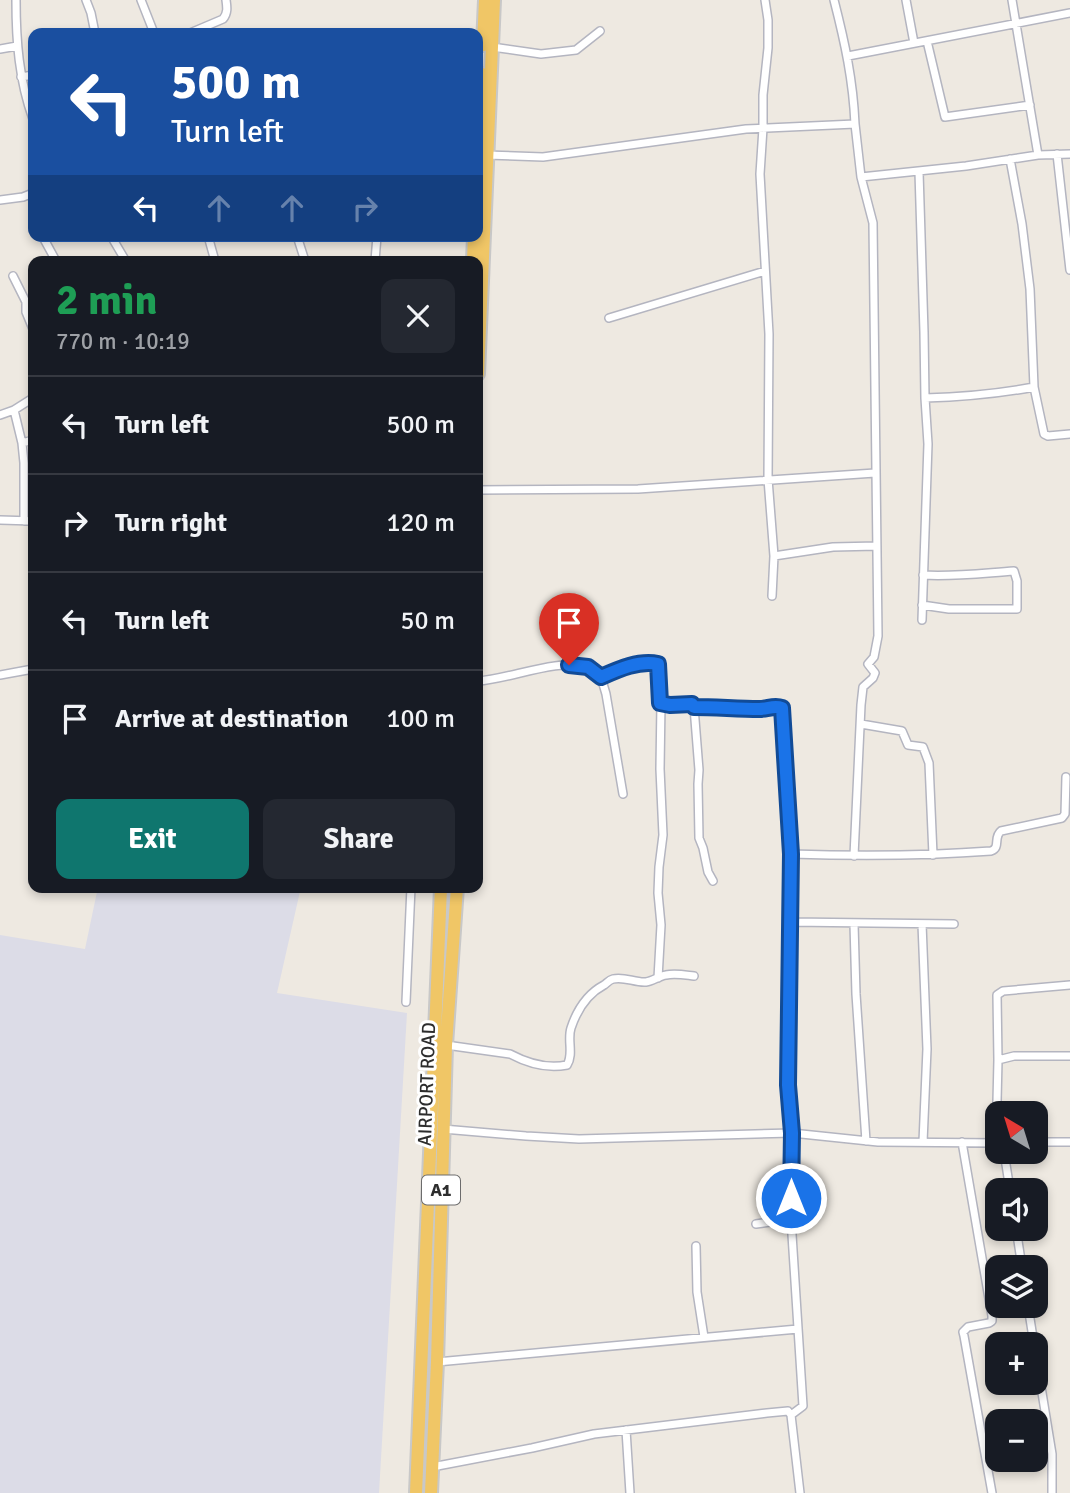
<!DOCTYPE html>
<html lang="en">
<head>
<meta charset="utf-8">
<style>
	:root { --surface:#171b24; --page:#242831; --text:#f1f3f6; --muted:#9ea1a6; --line:#363941; --accent:#0f766e }
	body { margin:0; font-family:Signika,sans-serif; background:var(--page); color:var(--text); height:100vh; display:flex; flex-direction:column; font-size:26px; white-space:nowrap }
	* { box-sizing:border-box; margin:0 }
	p { font-size:23px; color:var(--muted) }
	.icon { flex:none; width:38px; height:38px; fill:none; stroke:currentColor; stroke-width:2; stroke-linecap:round; stroke-linejoin:round }
	.map { position:relative; flex:1; overflow:hidden }
	.drawer { position:absolute; left:28px; top:256px; width:455px; height:637px; display:flex; flex-direction:column; background:var(--surface); border-radius:14px; box-shadow:0 4px 10px #0003 }
	.drawer>* { flex:none }
	.guide { position:absolute; left:28px; top:28px; width:455px; height:214px; border-radius:14px; box-shadow:0 4px 10px #0003; background:#1a4fa0; color:#fff; overflow:hidden }
	.needle { width:46px; rotate:322deg }
	.buttons { position:absolute; left:985px; top:1101px; display:grid; gap:14px }
	.buttons a { display:grid; place-items:center; width:63px; height:63px; border-radius:14px; background:var(--surface); box-shadow:0 4px 10px #0003; font-size:35px }
	.pin { position:absolute; display:grid; place-items:center; width:60px; height:60px; color:#fff; margin:-72px -30px; border-radius:50% 50% 50% 0; rotate:-45deg; box-shadow:0 0 7px #0007 }
	.pin .icon { rotate:45deg }
	.me { position:absolute; width:77px; margin:-38px; rotate:0deg; stroke-linejoin:round; filter:drop-shadow(0 0 5px #0008) }
	.turn { display:flex; align-items:center; gap:24px; height:147px; padding:0 28px; font-size:32px }
	.turn .icon { width:91px; height:91px; stroke-width:2.5 }
	.turn b { display:block; font-size:49px; line-height:60px }
	.lanes { display:flex; align-items:center; height:66px; padding:0 28px; background:#0003; justify-content:center; gap:35px; direction:ltr }
	.lanes .off { opacity:.35 }
	.round { display:grid; place-items:center; flex:none; width:74px; height:74px; border-radius:14px; background:var(--page) }
	.summary { display:flex; align-items:center; justify-content:space-between; height:119px; padding:0 28px }
	h1 { font-size:42px; font-weight:800; line-height:52px; color:#1e9e55 }
	.primary-button { display:flex; gap:14px; margin-top:auto; padding:14px 28px }
	.primary-button a { flex:1; height:80px; border-radius:14px; background:var(--accent); color:#fff; font-size:28px; font-weight:800; line-height:80px; text-align:center }
	.primary-button a+a { background:var(--page); color:var(--text) }
	ul { padding:0; list-style:none }
	li { display:flex; align-items:center; gap:21px; height:98px; padding:0 28px; border-top:2px solid var(--line) }
	li div { flex:1 }
	li b { display:block; font-size:26px }
	li em { font-style:normal }
	.map>svg:first-child { display:block }
	.airport { fill:#dcdce7 }
	.lines { fill:none; stroke-linecap:round; stroke-linejoin:round }
	.minor-casing { stroke:#b4b5c0; stroke-width:10 }
	.trunk-casing { stroke:#c8c8c8; stroke-width:16 }
	.minor { stroke:#fff; stroke-width:7 }
	.trunk { stroke:#f0c666; stroke-width:12 }
	.route-casing { stroke:#114b97; stroke-width:18 }
	.route { stroke:#1a73e8; stroke-width:12 }
	.labels { text-anchor:middle; stroke-width:6; stroke-linejoin:round; paint-order:stroke }
	.shield { fill:#fff; stroke:#6c6c6c; stroke-width:2 }
	.shield-label { font-size:18px; font-weight:bold; fill:#2d2d2d }
	.street-label { font-size:19px; fill:#2d2d2d; stroke:#fff }
</style>
</head>
<body>
<div class="map">
<svg width="1070" height="1493" viewBox="0 0 1070 1493">
	<rect width="100%" height="100%" fill="#eee9e1"/>
	<path class="airport" d="M98 887H301L277 993 407 1013 379 1493H0V935L85 949Z"/>
	<g class="lines">
		<defs>
			<path id="minor" d="M16 0C16 41 19 80 33 119
				M86 0 91 13 95 33
				M141 0 154 33
				M765 0 768 20V48L763 95V128L760 174 769 334 768 479 774 556 772 596
				M834 0C845 43 853 80 855 124
				M906 0 914 43
				M1012 0 1038 155
				M190 33 223 19C228 13 227 7 226 0
				M927 41 945 117 1030 105
				M492 47 541 54 576 50 600 31
				M0 49 17 46
				M848 56 1070 13
				M21 77 33 75
				M1057 154 1070 270
				M486 155 543 157 746 129 855 124 861 177 873 223 878 636 874 657 868 664 875 673 873 678 863 687 861 705 854 856
				M1010 159 1022 224 1030 289 1034 387 1044 434 1048 436 1070 434
				M919 172 924 332 925 398 928 444 922 620
				M861 177 966 166 1038 155 1070 154
				M0 200 23 197 33 193
				M111 236 124 258
				M208 236 215 261
				M297 236 305 261
				M44 239 56 261
				M375 261 377 236
				M13 276 26 302V312L33 329
				M609 318 765 271
				M925 398C962 397 997 394 1034 387
				M14 410 22 443 24 463V521
				M0 415 14 410 33 398
				M22 443 33 440
				M478 490 638 489 875 473
				M0 520 33 521
				M774 556 833 547 877 546
				M922 605 949 609H1017V581L1014 571C984 573 953 577 923 575
				M0 675 33 669
				M601 677 606 694 623 794
				M478 681C510 679 558 658 587 667 592 669 597 673 601 677 619 669 639 660 658 664L661 703 670 705 692 704 694 707C716 707 738 710 759 709 768 709 774 705 782 707L791 854 788 1085 792 1133 791 1219 803 1406 791 1415 800 1493
				M694 707 699 770 698 784 699 838 703 848 708 872 713 881
				M861 724 902 731 908 745 923 747 929 763 933 855
				M791 854C858 856 924 856 991 851 1001 848 993 837 1001 831L1062 818 1065 814 1066 777
				M791 922 954 924
				M854 924 856 994 866 1141
				M922 924 927 1049 923 1142
				M658 978 661 925 658 893 659 867 663 835 660 769 661 703
				M406 1002 411 887
				M446 1045 510 1054C527 1063 548 1069 567 1065 574 1054 567 1040 571 1028 577 1010 587 994 604 985 607 983 609 980 613 979 624 976 635 983 646 982 653 981 659 976 666 975 675 973 685 975 694 976
				M998 1060 1014 1056H1070
				M443 1129 526 1136 579 1139 792 1133 878 1142 998 1143
				M962 1142 992 1316V1321L989 1323 968 1327 963 1332 964 1336 992 1493
				M1036 1142H1070
				M996 1143 998 1060 997 995 1003 991 1070 985
				M1004 1152 1010 1190
				M756 1224 791 1219
				M1016 1228 1022 1267
				M696 1246 697 1292 704 1337
				M1028 1306 1034 1344
				M1036 1356 1052 1454V1493
				M437 1362 798 1329
				M626 1430 630 1493
				M432 1467 532 1448 594 1434 767 1413 788 1411 791 1415"/>
			<path id="trunk" d="M483 45 485 0
				M478 155 482 74
				M473 261 474 236
				M478 374 494 0
				M416 1493 441 887
				M431 1493 437 1362 446 1045 457 887"/>
		</defs>
		<use href="#minor" class="minor-casing"/>
		<use href="#trunk" class="trunk-casing"/>
		<use href="#minor" class="minor"/>
		<use href="#trunk" class="trunk"/>
	</g>
	<g class="lines">
		<defs>
			<path id="route" d="M569 665 588 667 601 677C619 669 639 660 658 664L660 703 670 705 692 704 694 707C716 707 738 709 759 709 768 709 774 705 782 708L791 854 788 1085 792 1133 791 1198"/>
		</defs>
		<use href="#route" class="route-casing"/>
		<use href="#route" class="route"/>
	</g>
	<g class="labels">
		<rect class="shield" x="422" y="1175.5" width="38" height="29" rx="5"/>
		<g class="shield-label">
			<text x="441" y="1196">A1</text>
		</g>
		<g class="street-label">
			<text transform="translate(426 1084) rotate(-88)" y="7">AIRPORT ROAD</text>
		</g>
	</g>
</svg>
<div class="buttons">
<a><svg class="needle" viewBox="-14 -14 28 28"><path d="M0-13l5 13h-10z" fill="#e53935"/><path d="M0 13l5-13h-10z" fill="#9ea1a6"/></svg></a>
<a><svg class="icon" aria-label="sound" viewBox="0 0 24 24"><path d="M4 9h4l5-4v14l-5-4H4zM17 9q2 3 0 6"/></svg></a>
<a><svg class="icon" aria-label="layers" viewBox="0 0 24 24"><path d="M12 4l9 5-9 5-9-5zM3 14l9 5 9-5"/></svg></a>
<a>+</a>
<a>−</a>
</div>
<div class="pin" style="left:569px;top:665px;background:#d93025"><svg class="icon" aria-label="arrive" viewBox="0 0 24 24"><path d="M6 21V4h12l-3 4 3 4H6"/></svg></div>
<svg class="me" style="left:791px;top:1198px" viewBox="-20 -20 40 40"><circle r="17" fill="#1a73e8" stroke="#fff" stroke-width="3"/><path d="M0-11L8 9 0 5-8 9z" fill="#fff"/></svg>
<div class="guide">
<div class="turn"><svg class="icon" aria-label="left" viewBox="0 0 24 24"><path d="M17 20v-9H6M10 6l-5 5 5 5"/></svg><div><b>500 m</b>Turn left</div></div>
<div class="lanes"><svg class="icon" aria-label="left" viewBox="0 0 24 24"><path d="M17 20v-9H6M10 6l-5 5 5 5"/></svg><svg class="icon off" aria-label="ahead" viewBox="0 0 24 24"><path d="M12 20V5M6 11l6-6 6 6"/></svg><svg class="icon off" aria-label="ahead" viewBox="0 0 24 24"><path d="M12 20V5M6 11l6-6 6 6"/></svg><svg class="icon off" aria-label="right" viewBox="0 0 24 24"><path d="M7 20v-9h11M14 6l5 5-5 5"/></svg></div>
</div>
<section class="drawer">
<div class="summary"><div><h1>2 min</h1><p>770 m · 10:19</p></div><a class="round"><svg class="icon" aria-label="close" viewBox="0 0 24 24"><path d="M6 6l12 12M18 6L6 18"/></svg></a></div>
<ul>
<li><svg class="icon" aria-label="left" viewBox="0 0 24 24"><path d="M17 20v-9H6M10 6l-5 5 5 5"/></svg><div><b>Turn left</b></div><em>500 m</em></li>
<li><svg class="icon" aria-label="right" viewBox="0 0 24 24"><path d="M7 20v-9h11M14 6l5 5-5 5"/></svg><div><b>Turn right</b></div><em>120 m</em></li>
<li><svg class="icon" aria-label="left" viewBox="0 0 24 24"><path d="M17 20v-9H6M10 6l-5 5 5 5"/></svg><div><b>Turn left</b></div><em>50 m</em></li>
<li><svg class="icon" aria-label="arrive" viewBox="0 0 24 24"><path d="M6 21V4h12l-3 4 3 4H6"/></svg><div><b>Arrive at destination</b></div><em>100 m</em></li>
</ul>
<div class="primary-button"><a>Exit</a><a>Share</a></div>
</section>
</div>
</body>
</html>
